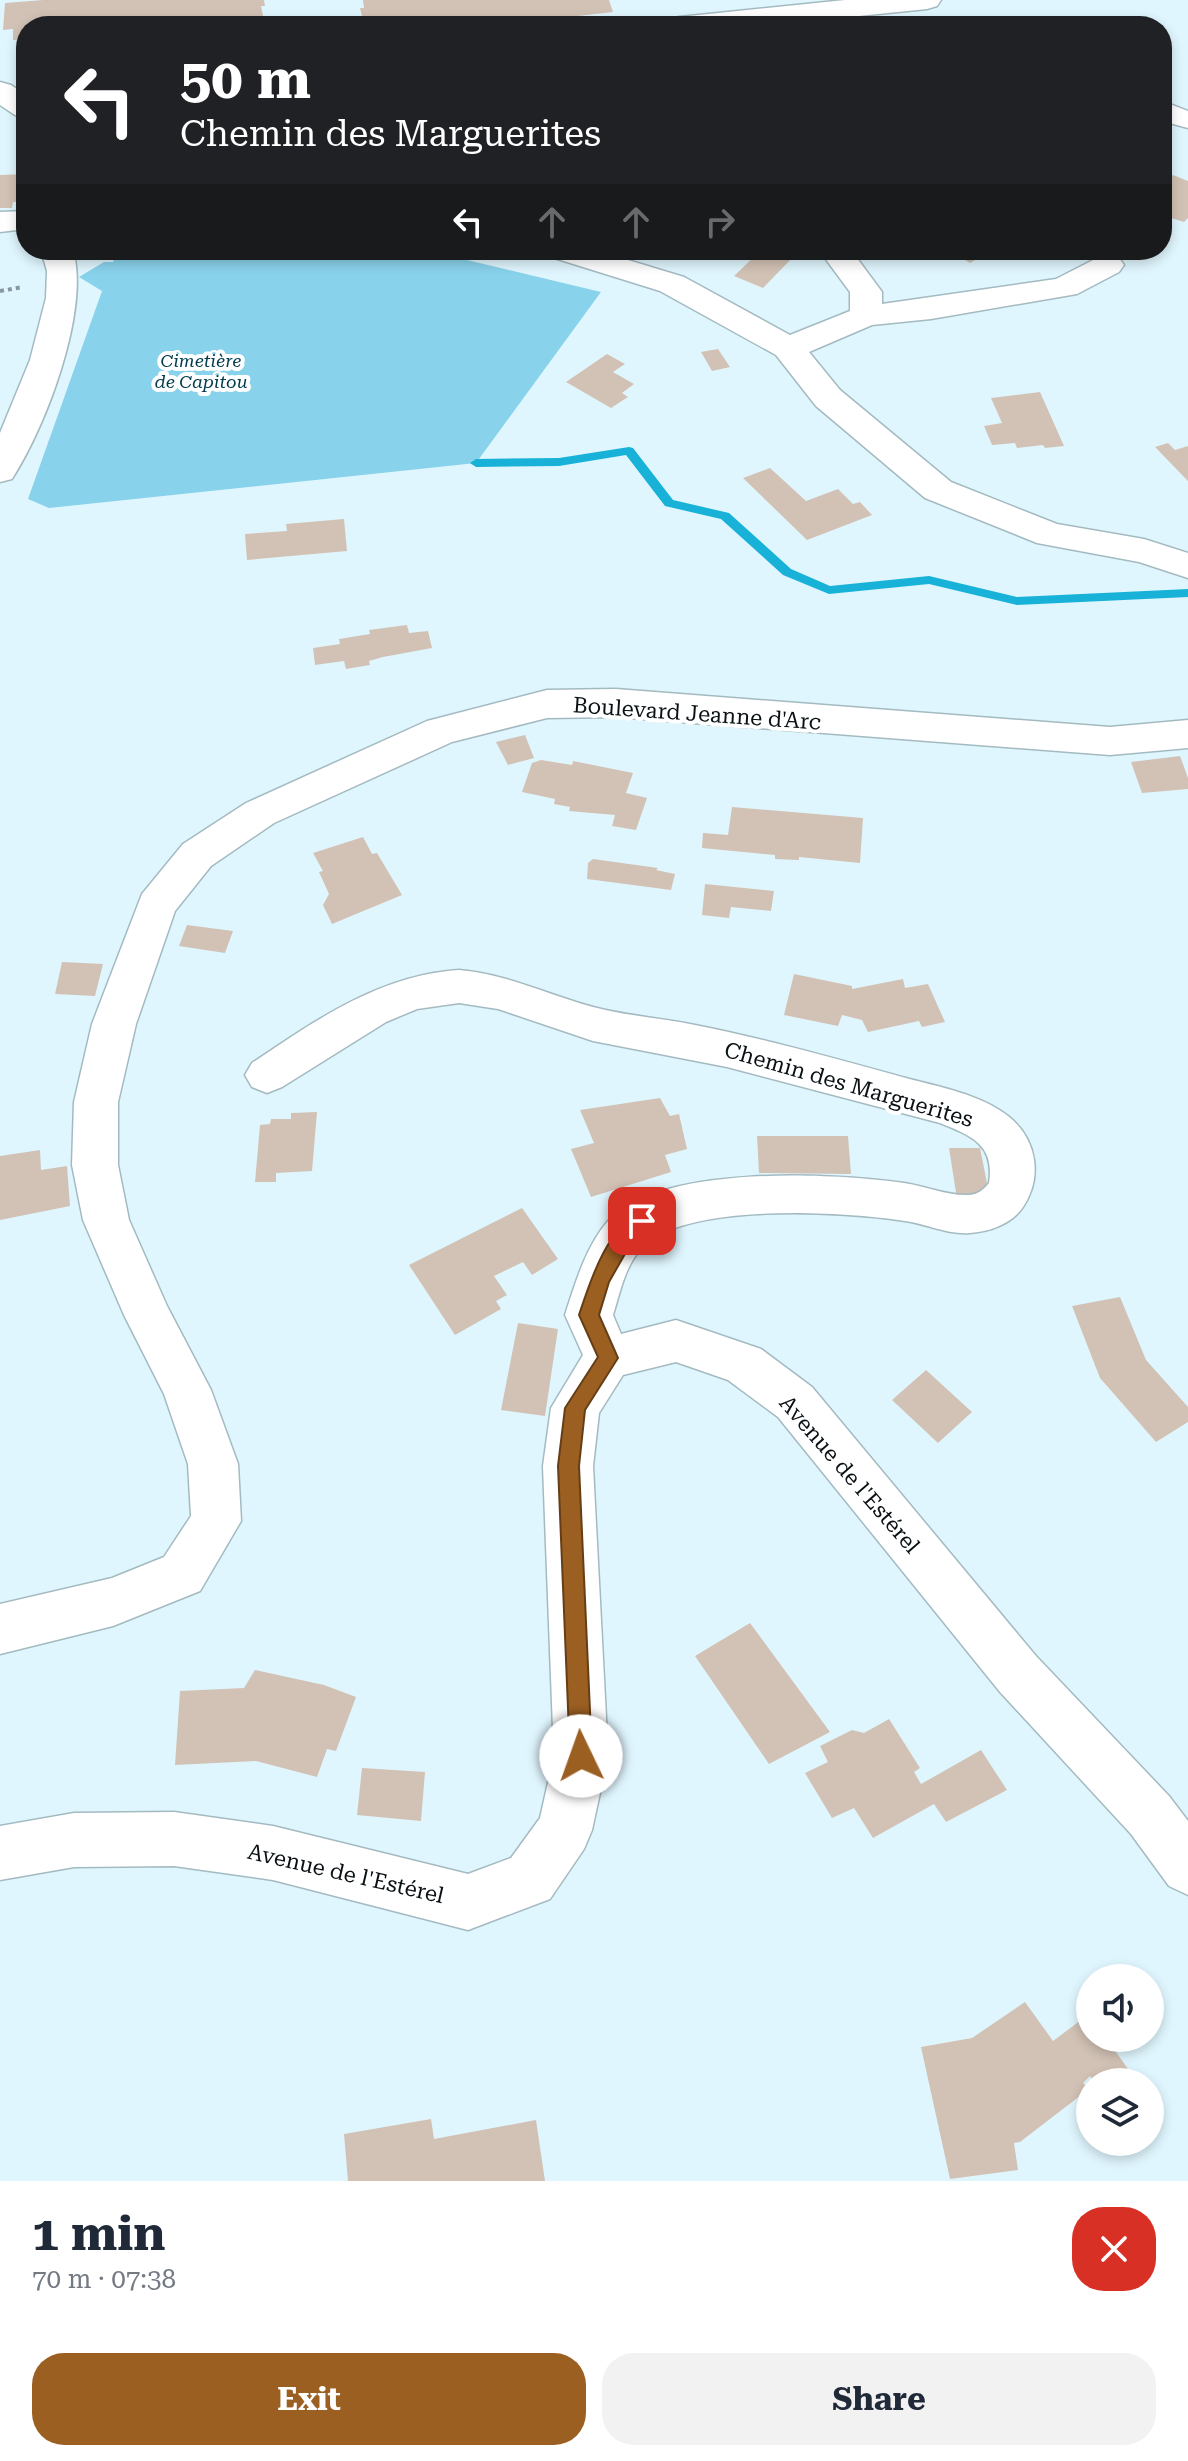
<!DOCTYPE html>
<html lang="en">
<head>
<meta charset="utf-8">
<style>
	:root { --surface:#fff; --page:#f2f2f3; --text:#1f2937; --muted:#747a83; --accent:#9c5f22 }
	body { margin:0; font-family:"Roboto Serif",serif; background:var(--page); color:var(--text); height:100vh; display:flex; flex-direction:column; font-size:30px; white-space:nowrap }
	* { box-sizing:border-box; margin:0 }
	p { font-size:26px; color:var(--muted) }
	.icon { flex:none; width:44px; height:44px; fill:none; stroke:currentColor; stroke-width:2; stroke-linecap:round; stroke-linejoin:round }
	.map { position:relative; height:2181px; overflow:hidden }
	.sheet { display:flex; flex-direction:column; background:var(--surface); flex:1 }
	.sheet>* { flex:none }
	.guide { position:absolute; left:16px; top:16px; width:1156px; height:244px; border-radius:32px; box-shadow:0 4px 12px #0003; background:#202124; color:#fff; overflow:hidden }
	.controls { position:absolute; left:1076px; top:1964px; display:grid; gap:16px }
	.controls a { display:grid; place-items:center; width:88px; height:88px; border-radius:50%; background:var(--surface); box-shadow:0 4px 12px #0003; font-size:40px }
	.pin { position:absolute; display:grid; place-items:center; width:68px; height:68px; color:#fff; margin:-34px; border-radius:16px; box-shadow:0 4px 12px #0006 }
	.me { position:absolute; width:88px; margin:-44px; rotate:357deg; stroke-linejoin:round; filter:drop-shadow(0 0 6px #0008) }
	.turn { display:flex; align-items:center; gap:28px; height:168px; padding:0 32px; font-size:36px }
	.turn .icon { width:104px; height:104px; stroke-width:2.5 }
	.turn b { display:block; font-size:56px; line-height:68px }
	.lanes { display:flex; align-items:center; height:76px; padding:0 32px; background:#0003; justify-content:center; gap:40px; direction:ltr }
	.lanes .off { opacity:.35 }
	.round { display:grid; place-items:center; flex:none; width:84px; height:84px; border-radius:32px; background:var(--page) }
	.overview { display:flex; align-items:center; justify-content:space-between; height:136px; padding:0 32px }
	h1 { font-size:48px; font-weight:700; line-height:60px }
	.button { display:flex; gap:16px; margin-top:auto; padding:16px 32px }
	.button a { flex:1; height:92px; border-radius:32px; background:var(--accent); color:#fff; font-size:32px; font-weight:700; line-height:92px; text-align:center }
	.button a+a { background:var(--page); color:var(--text) }
	.map>svg:first-child { display:block }
	.green { fill:#89d2eb }
	.lines { fill:none; stroke-linecap:round; stroke-linejoin:round }
	.stream { fill:#18b2d9; fill-rule:evenodd }
	.building { fill:#d2c2b5 }
	.minor-casing { stroke:#a4bac1; stroke-width:3 }
	.path { stroke:#88979d; stroke-width:4; stroke-dasharray:4 4; stroke-linecap:butt }
	.minor { fill:#fff; fill-rule:evenodd }
	.route { fill:#9c5f22; stroke:#653e16; stroke-width:2 }
	.labels { text-anchor:middle; stroke-width:8; stroke-linejoin:round; paint-order:stroke }
	.far-park-label { font-size:18px; font-style:italic; fill:#003c4d; stroke:#fff }
	.street-label { font-size:22px; fill:#0a1114; stroke:#fff }
</style>
</head>
<body>
<div class="map">
<svg width="1188" height="2181" viewBox="0 0 1188 2181">
	<rect width="100%" height="100%" fill="#e0f6fe"/>
	<path class="green" d="M117 250H425L601 292 476 463 49 508 28 499 102 291 79 277 104 262H113Z"/>
	<g class="lines">
		<path class="stream" d="M629 447 633 448 673 500 729 513 791 569 830 586 929 576 1017 597 1188 589V597L1017 605 929 584 829 594 783 575 721 519 665 506 626 455 559 466 476 467 470 463 476 459 559 458Z"/>
	</g>
	<path class="building" d="M43 0H264L265 6H261L263 16 161 26H26V39L13 40V29L3 30 5 3Z
		M363 0H609L613 12 490 26H368L364 24 360 8H364Z
		M26 174V202H13L12 208H0V175Z
		M1173 175 1188 181V218L1184 222 1162 215 1169 201 1162 199V187Z
		M761 250H776L794 256 763 288 734 276Z
		M948 250H992L970 263Z
		M718 349 730 367 712 371 701 352Z
		M607 354 625 364 613 372 634 384 622 393 628 397 611 408 566 382Z
		M1040 392 1064 446 1045 448 1043 445 1017 448 1015 443 992 445 984 426 1002 423 991 398Z
		M1168 443 1175 450 1188 446V481L1155 447Z
		M770 468 806 501 838 489 853 504 860 502 872 515 807 540 743 478Z
		M344 519 347 551 247 560 245 534 287 531 286 524Z
		M407 625 409 633 428 631 432 648 383 657 369 661 370 665 346 669 344 661 315 665 313 648 340 644 339 639 370 634 369 630Z
		M525 735 534 758 508 765 496 742Z
		M1180 756 1188 778V789L1142 793 1131 762Z
		M541 760 572 765 573 761 633 773 626 793 647 798 636 830 612 826 615 815 569 811 570 807 554 804 555 799 522 792 532 763Z
		M732 807 863 818 860 863 799 857V860L775 859V855L702 848 703 833 728 835Z
		M363 837 372 854 377 853 402 895 332 924 323 905 329 894 319 872 323 871 313 853Z
		M593 859 658 868 656 870 675 874 671 890 587 879 588 863Z
		M705 884 774 891 771 911 731 907 729 918 702 915Z
		M187 925 233 931 225 953 179 946Z
		M62 962 103 964 95 996 55 994Z
		M794 974 852 986V989L903 979 905 988 928 984 945 1022 922 1027 919 1021 868 1032 862 1020 842 1015 838 1026 784 1015Z
		M660 1098 670 1116 679 1114 687 1149 665 1155 671 1172 591 1197 571 1149 594 1143 580 1110Z
		M317 1112 312 1171 276 1173V1182H255L260 1125 270 1124 271 1119H291V1113Z
		M757 1136H848L851 1174 759 1173Z
		M949 1148H980L990 1198 957 1199Z
		M40 1150 41 1170 67 1166 70 1206 0 1220V1156Z
		M522 1208 558 1259 532 1275 523 1262 494 1276 507 1295 496 1301 501 1309 455 1335 409 1265Z
		M1120 1297 1146 1360 1188 1407V1422L1156 1442 1100 1378 1072 1306Z
		M518 1323 558 1329 545 1416 501 1410Z
		M926 1370 972 1412 938 1443 892 1400Z
		M750 1623 830 1732 769 1764 695 1656Z
		M255 1670 324 1685 356 1697 336 1751 327 1749 317 1777 256 1761 175 1765 180 1691 244 1688Z
		M889 1719 920 1768 914 1772 921 1784 981 1750 1007 1790 946 1822 934 1804 873 1838 854 1808 832 1818 805 1773 828 1762 820 1746 852 1730 864 1733Z
		M362 1768 425 1772 421 1821 357 1815Z
		M1025 2002 1053 2041 1089 2014 1090 2038H1106L1133 2076 1124 2082H1094L1090 2076 1083 2083 1089 2089 1020 2142 1014 2143 1018 2170 950 2179 921 2047 972 2038Z
		M431 2119 434 2139 536 2120 545 2181H348L344 2134Z"/>
	<g class="lines">
		<defs>
			<path id="minor" d="M845 0H941L937 6 927 9 761 26H665L669 20 679 17Z
				M0 82 11 85 26 95V118L15 115 0 105Z
				M1162 101 1188 111V128L1162 121Z
				M26 211V229L0 232V212Z
				M41 250H73C90 310 46 427 12 479L0 482V433L30 360 46 298 47 271Z
				M546 250H595L684 277 790 335 850 311V292L819 250H851L882 292V304L1056 279 1097 258 1108 255 1119 258 1124 265 1119 272 1077 294 931 319 872 325 809 352 840 390 951 482 1057 524 1144 539 1188 553V578L1139 562 1037 543 925 498 816 406 776 355 660 291 551 257Z
				M616 689 1110 727 1188 720V748L1110 755 616 717 547 718 452 742 274 823 211 866 175 911 136 1024 118 1102V1165L129 1220 167 1306 211 1390 238 1464 241 1521 200 1591 113 1626 0 1654V1604L112 1578 164 1557 191 1516 188 1464 164 1394 124 1315 83 1220 72 1165 74 1102 92 1024 142 894 183 844 246 803 427 721 547 690Z
				M459 970C507 974 548 995 593 1007 627 1016 661 1018 695 1025 766 1039 836 1059 906 1078 939 1087 980 1094 1008 1116 1037 1139 1043 1177 1023 1207 1012 1224 989 1232 970 1233 948 1235 927 1224 905 1221 845 1212 683 1201 641 1249 625 1266 620 1293 613 1315L621 1334 676 1320 761 1349 812 1387 1036 1656 1169 1796 1188 1821V1895L1169 1886 1131 1834 1000 1692 778 1417 728 1380 676 1362 623 1375 599 1413 593 1466 608 1756 592 1830 584 1849 550 1899 468 1930 273 1880 174 1866 74 1867 0 1880V1826L74 1813 174 1812 273 1826 468 1874 511 1858 540 1818 554 1756 543 1466 551 1408 583 1355 565 1315C575 1284 586 1246 608 1221 660 1164 832 1173 904 1183 925 1186 947 1196 969 1195 979 1194 983 1190 989 1183 995 1145 972 1136 940 1123L727 1067 593 1041 498 1009 459 1003 417 1009 386 1022 282 1087 267 1093 252 1087 245 1075 252 1063C316 1020 380 975 459 970Z"/>
		</defs>
		<use href="#minor" class="minor-casing"/>
		<path class="path" d="M0 291 23 287"/>
		<use href="#minor" class="minor"/>
	</g>
	<path class="route" d="M642 1213 649 1216 652 1221 634 1238 609 1282 599 1315 618 1358 585 1410 579 1466 592 1756 588 1764 581 1767 573 1764 570 1756 558 1466 565 1408 598 1357 579 1315C590 1282 607 1226 642 1213Z"/>
	<g class="labels">
		<g class="far-park-label">
			<text x="201" y="367">Cimetière<tspan x="201" dy="21">de Capitou</tspan></text>
		</g>
		<g class="street-label">
			<text transform="translate(697 713) rotate(4)" y="8">Boulevard Jeanne d'Arc</text>
			<text transform="translate(849 1084) rotate(16)" y="8">Chemin des Marguerites</text>
			<text transform="translate(850 1474) rotate(49)" y="8">Avenue de l'Estérel</text>
			<text transform="translate(346 1873) rotate(13)" y="8">Avenue de l'Estérel</text>
		</g>
	</g>
</svg>
<div class="controls">
<a><svg class="icon" aria-label="sound" viewBox="0 0 24 24"><path d="M4 9h4l5-4v14l-5-4H4zM17 9q2 3 0 6"/></svg></a>
<a><svg class="icon" aria-label="layers" viewBox="0 0 24 24"><path d="M12 4l9 5-9 5-9-5zM3 14l9 5 9-5"/></svg></a>
</div>
<div class="pin" style="left:642px;top:1221px;background:#d93025"><svg class="icon" aria-label="arrive" viewBox="0 0 24 24"><path d="M6 21V4h12l-3 4 3 4H6"/></svg></div>
<svg class="me" style="left:581px;top:1756px" viewBox="-20 -20 40 40"><circle r="19" fill="#fff"/><path d="M0-13L10 11 0 6-10 11z" fill="#9c5f22"/></svg>
<div class="guide">
<div class="turn"><svg class="icon" aria-label="left" viewBox="0 0 24 24"><path d="M17 20v-9H6M10 6l-5 5 5 5"/></svg><div><b>50 m</b>Chemin des Marguerites</div></div>
<div class="lanes"><svg class="icon" aria-label="left" viewBox="0 0 24 24"><path d="M17 20v-9H6M10 6l-5 5 5 5"/></svg><svg class="icon off" aria-label="ahead" viewBox="0 0 24 24"><path d="M12 20V5M6 11l6-6 6 6"/></svg><svg class="icon off" aria-label="ahead" viewBox="0 0 24 24"><path d="M12 20V5M6 11l6-6 6 6"/></svg><svg class="icon off" aria-label="right" viewBox="0 0 24 24"><path d="M7 20v-9h11M14 6l5 5-5 5"/></svg></div>
</div>
</div>
<section class="sheet">
<div class="overview"><div><h1>1 min</h1><p>70 m · 07:38</p></div><a class="round" style="background:#d93025;color:#fff"><svg class="icon" aria-label="close" viewBox="0 0 24 24"><path d="M6 6l12 12M18 6L6 18"/></svg></a></div>
<div class="button"><a>Exit</a><a>Share</a></div>
</section>
</body>
</html>
